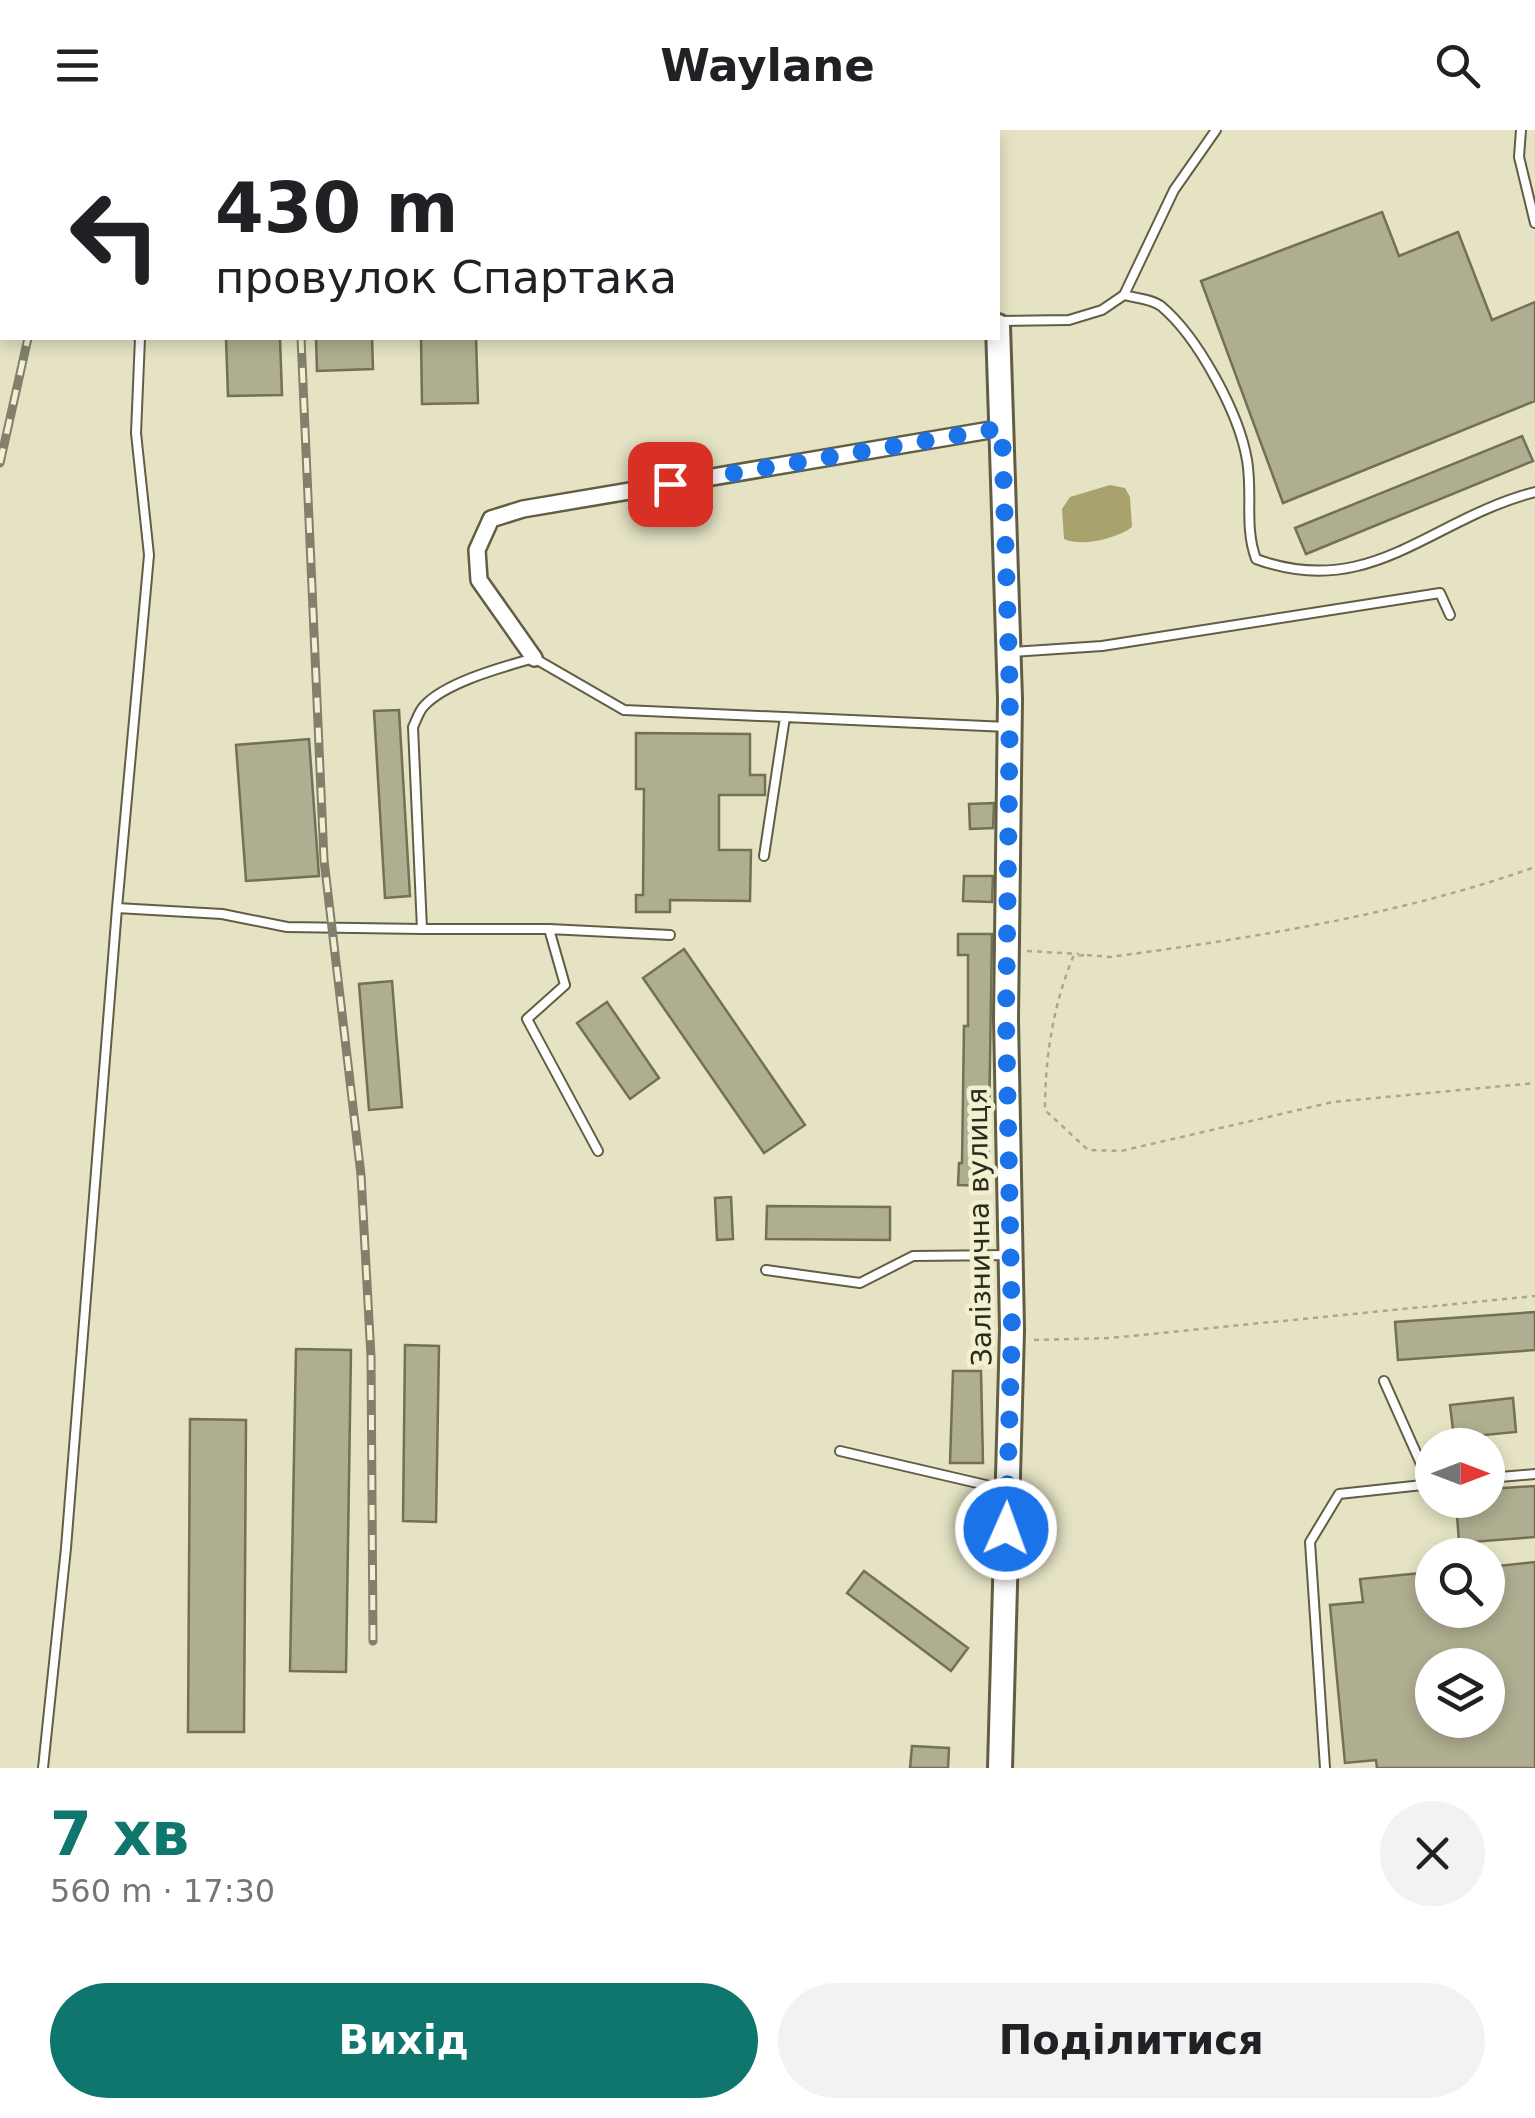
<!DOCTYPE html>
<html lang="uk">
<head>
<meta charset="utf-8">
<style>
	:root { --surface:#fff; --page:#f2f2f2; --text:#202124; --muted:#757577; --accent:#0f766e }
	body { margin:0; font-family:"DejaVu Sans",sans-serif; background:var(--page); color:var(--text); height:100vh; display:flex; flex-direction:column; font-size:38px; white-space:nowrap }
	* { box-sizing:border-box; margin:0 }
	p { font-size:32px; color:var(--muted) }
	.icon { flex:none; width:55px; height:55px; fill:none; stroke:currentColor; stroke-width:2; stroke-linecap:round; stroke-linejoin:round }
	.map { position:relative; height:1638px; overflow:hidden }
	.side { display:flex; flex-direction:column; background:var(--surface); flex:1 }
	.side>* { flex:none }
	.hud { position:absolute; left:0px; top:0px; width:1000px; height:210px; box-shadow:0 5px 15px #0003; background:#fff; color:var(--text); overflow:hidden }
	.needle { width:65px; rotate:90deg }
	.tools { position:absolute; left:1415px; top:1298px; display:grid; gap:20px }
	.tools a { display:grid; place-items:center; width:90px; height:90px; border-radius:50%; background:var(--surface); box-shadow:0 5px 15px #0003; font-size:50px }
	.pin { position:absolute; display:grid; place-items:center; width:85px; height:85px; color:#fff; margin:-42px; border-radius:20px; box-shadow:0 5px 15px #0006 }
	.me { position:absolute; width:110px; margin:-55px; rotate:2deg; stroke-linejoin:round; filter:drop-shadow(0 0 8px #0008) }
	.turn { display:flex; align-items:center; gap:35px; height:210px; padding:0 50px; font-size:45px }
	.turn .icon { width:130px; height:130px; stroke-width:2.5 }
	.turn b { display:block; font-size:70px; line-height:85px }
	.round { display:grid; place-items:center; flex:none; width:105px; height:105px; border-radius:52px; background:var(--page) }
	.summary { display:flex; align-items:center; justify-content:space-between; height:170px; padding:0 50px }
	h1 { font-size:60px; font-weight:800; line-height:75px; color:var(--accent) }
	.button { display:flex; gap:20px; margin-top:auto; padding:20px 50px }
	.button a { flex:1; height:115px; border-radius:60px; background:var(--accent); color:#fff; font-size:40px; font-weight:800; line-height:115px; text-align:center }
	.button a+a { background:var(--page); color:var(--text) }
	header { display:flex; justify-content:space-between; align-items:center; height:130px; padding:0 50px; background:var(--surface); font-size:45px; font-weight:800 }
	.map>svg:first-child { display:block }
	.water { fill:#a8a36d }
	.building { fill:#b0ae90; stroke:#727055; stroke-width:2.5; fill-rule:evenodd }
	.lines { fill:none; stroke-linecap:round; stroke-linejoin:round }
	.lane-casing { stroke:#615e44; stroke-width:12 }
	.street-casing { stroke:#615e44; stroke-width:20 }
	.secondary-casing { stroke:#615e44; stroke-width:28 }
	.path { stroke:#a9a78f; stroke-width:2.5; stroke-dasharray:5 5; stroke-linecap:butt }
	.lane { stroke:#fff; stroke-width:8 }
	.street { stroke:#fff; stroke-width:15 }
	.secondary { stroke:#fff; stroke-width:22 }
	.rail-casing { stroke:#82806c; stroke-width:9 }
	.rail { stroke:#f2f0d1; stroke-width:5; stroke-dasharray:15; stroke-linecap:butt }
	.route { stroke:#1a73e8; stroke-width:18; stroke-dasharray:0 32.4 }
	.labels { text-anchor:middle; stroke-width:9; stroke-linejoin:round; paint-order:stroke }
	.street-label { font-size:28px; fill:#2b2a1f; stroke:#f2f0d1 }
</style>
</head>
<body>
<header><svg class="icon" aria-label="menu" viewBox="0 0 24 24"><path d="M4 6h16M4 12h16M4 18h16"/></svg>Waylane<svg class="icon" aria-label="search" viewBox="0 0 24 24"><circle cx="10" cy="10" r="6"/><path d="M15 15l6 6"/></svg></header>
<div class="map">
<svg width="1535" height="1638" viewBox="0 0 1535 1638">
	<rect width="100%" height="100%" fill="#e5e3c4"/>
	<path class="water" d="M1110 355 1125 358 1130 367 1132 397C1116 409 1082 417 1064 409L1062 379 1070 367Z"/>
	<path class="building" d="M1382 82 1399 126 1458 102 1492 190 1535 172V271L1283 373 1201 151Z
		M226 208H280L282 265 228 266Z
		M316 208H372L373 239 317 241Z
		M421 208H476L478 273 422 274Z
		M1522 306 1533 331 1306 424 1295 398Z
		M399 580 410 766 385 768 374 581Z
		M636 603 750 604V645H765V665H719V720H751L750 771 670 770V782H636V765H643L644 659H636Z
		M309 609 319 746 246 751 236 615Z
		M994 673 993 698 970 699 969 674Z
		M964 746H993L992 772 963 771Z
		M958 804H992L988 1056 958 1055 959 1033H962L964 896H968V825H958Z
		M684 819 805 995 764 1023 643 848Z
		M392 851 402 977 369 980 359 854Z
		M607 872 659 948 630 969 577 893Z
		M731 1067 733 1109 717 1110 715 1068Z
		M767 1076 890 1077V1110L766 1109Z
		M1535 1182V1220L1398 1230 1395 1192Z
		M405 1215 439 1216 436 1392 403 1391Z
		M296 1219 351 1220 346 1542 290 1541Z
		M953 1241H981L983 1333H950Z
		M1513 1268 1516 1302 1454 1308 1450 1275Z
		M190 1289 246 1290 244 1602H188Z
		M1535 1356V1407L1459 1413 1456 1370H1488V1359Z
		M1535 1432V1638H1377L1376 1630 1345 1633 1330 1475 1363 1472 1360 1449 1432 1442V1480H1488V1437ZM1432 1535H1488V1590H1432Z
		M864 1441 968 1518 951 1541 847 1463Z
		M912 1616 949 1618 948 1638H910Z"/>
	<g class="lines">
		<defs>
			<path id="lane" d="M1521 0 1519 27 1535 93
				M148 2V0
				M1124 165C1135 168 1152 169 1161 176 1198 207 1239 283 1247 330 1253 365 1244 396 1256 429 1371 471 1430 389 1535 362
				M999 191 1069 190 1102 180 1124 165 1174 60 1216 0
				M1012 522 1102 516 1440 463 1450 485
				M764 726 785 587
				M117 778 149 425 136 303 140 208
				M422 799H549L670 805
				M549 799 565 855 527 889 598 1021
				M766 1140 860 1153 913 1126 1009 1125
				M1384 1251 1430 1354
				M840 1321 1003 1359
				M1488 1348 1535 1344
				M43 1638 66 1418 117 778 222 784 287 797 422 799 413 597C416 591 419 581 424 576 446 552 503 537 534 528L624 580 1008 597
				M1325 1638 1310 1412 1339 1364 1432 1354"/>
			<path id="street" d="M534 528 479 450 477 420 491 389 523 379 1002 298"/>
			<path id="secondary" d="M986 0V2
				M998 196 1010 569 1006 889 1012 1200 1000 1638"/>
		</defs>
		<use href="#lane" class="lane-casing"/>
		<use href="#street" class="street-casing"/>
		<use href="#secondary" class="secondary-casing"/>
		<path class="path" d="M1027 821 1079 824
			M1084 825 1073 827C1053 876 1045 927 1045 980L1088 1020 1121 1021 1333 972 1535 953
			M1087 825 1110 827C1252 808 1400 785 1535 737
			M1034 1210 1110 1208 1535 1166"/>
		<use href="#lane" class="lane"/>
		<use href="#street" class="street"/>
		<use href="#secondary" class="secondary"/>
		<defs>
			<path id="rail" d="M290 0V2
				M78 2 79 0
				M301 208 324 730 361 1045 371 1227 373 1511
				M0 333 28 208"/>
		</defs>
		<use href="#rail" class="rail-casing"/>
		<use href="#rail" class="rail"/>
	</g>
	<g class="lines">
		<path class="route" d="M670 354 1002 298 1010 568 1006 888 1012 1200 1006 1399"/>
	</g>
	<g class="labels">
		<g class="street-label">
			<text transform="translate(979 1097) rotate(-91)" y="10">Залізнична вулиця</text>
		</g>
	</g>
</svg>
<div class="tools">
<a><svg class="needle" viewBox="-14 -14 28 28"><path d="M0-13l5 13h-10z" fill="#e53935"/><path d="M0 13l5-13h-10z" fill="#757577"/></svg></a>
<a><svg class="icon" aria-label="search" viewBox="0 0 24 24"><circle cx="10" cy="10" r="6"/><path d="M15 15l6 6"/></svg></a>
<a><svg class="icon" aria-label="layers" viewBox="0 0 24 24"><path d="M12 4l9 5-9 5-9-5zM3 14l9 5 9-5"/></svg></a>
</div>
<div class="pin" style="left:670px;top:354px;background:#d93025"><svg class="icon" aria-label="arrive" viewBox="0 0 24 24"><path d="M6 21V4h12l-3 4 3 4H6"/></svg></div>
<svg class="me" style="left:1006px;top:1399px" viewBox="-20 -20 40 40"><circle r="17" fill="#1a73e8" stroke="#fff" stroke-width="3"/><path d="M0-11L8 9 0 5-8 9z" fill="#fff"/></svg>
<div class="hud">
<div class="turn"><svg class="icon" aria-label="left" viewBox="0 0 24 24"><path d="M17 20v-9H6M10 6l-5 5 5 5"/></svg><div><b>430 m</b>провулок Спартака</div></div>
</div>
</div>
<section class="side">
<div class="summary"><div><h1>7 хв</h1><p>560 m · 17:30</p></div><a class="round"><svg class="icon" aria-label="close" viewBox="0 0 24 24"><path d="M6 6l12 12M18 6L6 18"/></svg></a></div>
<div class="button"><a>Вихід</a><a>Поділитися</a></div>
</section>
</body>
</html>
